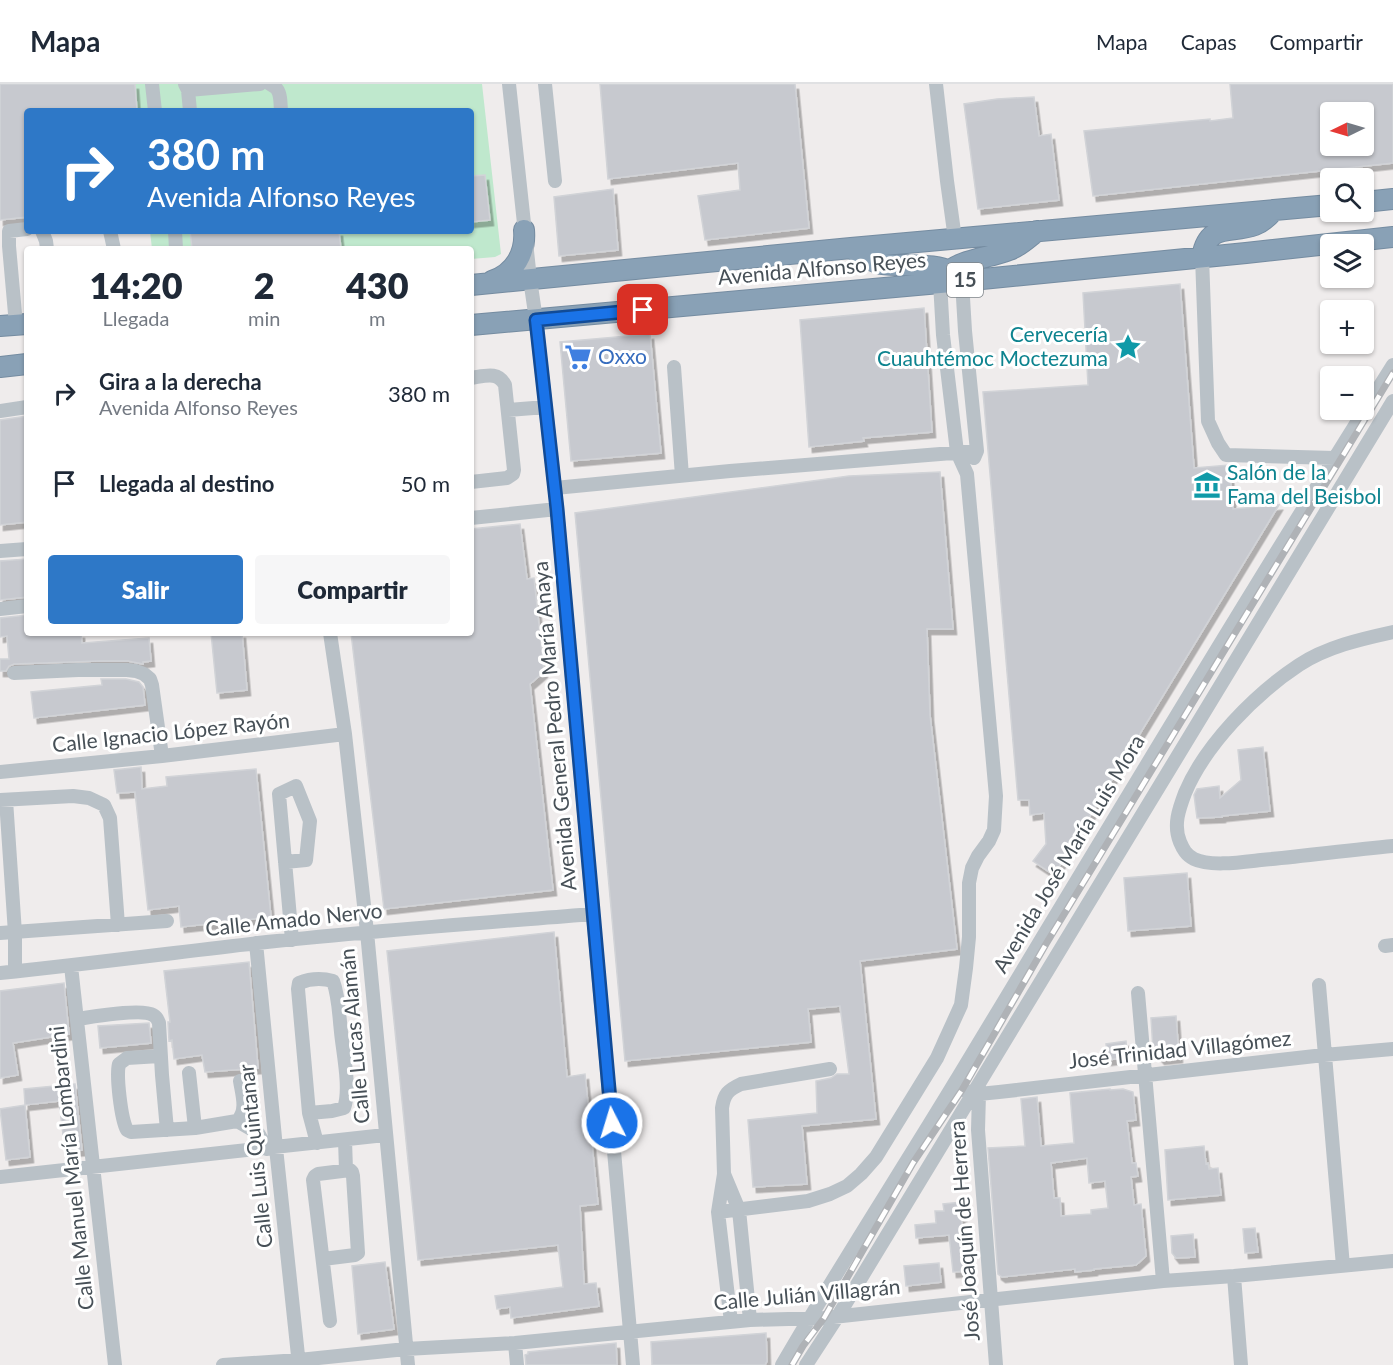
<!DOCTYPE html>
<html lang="es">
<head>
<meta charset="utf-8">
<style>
	:root { --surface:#fff; --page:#f6f6f7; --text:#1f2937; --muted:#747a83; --line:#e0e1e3; --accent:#2e78c7 }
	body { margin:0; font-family:Lato,sans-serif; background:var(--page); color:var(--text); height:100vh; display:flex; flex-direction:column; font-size:22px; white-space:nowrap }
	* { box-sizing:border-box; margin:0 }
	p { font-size:20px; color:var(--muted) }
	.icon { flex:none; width:33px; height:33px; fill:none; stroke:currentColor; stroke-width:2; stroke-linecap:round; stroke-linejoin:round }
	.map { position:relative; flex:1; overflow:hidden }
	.drawer { position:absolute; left:24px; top:162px; width:450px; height:390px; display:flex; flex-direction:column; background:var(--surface); border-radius:6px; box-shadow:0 2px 4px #0004 }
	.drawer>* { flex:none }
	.banner { position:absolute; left:24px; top:24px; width:450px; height:126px; border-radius:6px; box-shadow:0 2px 4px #0004; background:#2e78c7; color:#fff; overflow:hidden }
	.needle { width:39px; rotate:265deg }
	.controls { position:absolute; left:1320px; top:18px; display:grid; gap:12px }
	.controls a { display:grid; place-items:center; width:54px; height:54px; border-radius:6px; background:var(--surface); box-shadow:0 2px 4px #0004; font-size:30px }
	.pin { position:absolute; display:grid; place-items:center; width:51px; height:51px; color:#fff; margin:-26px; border-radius:12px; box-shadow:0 3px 9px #0006 }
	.me { position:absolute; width:66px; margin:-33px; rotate:355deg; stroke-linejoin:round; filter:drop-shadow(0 0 4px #0008) }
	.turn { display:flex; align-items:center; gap:21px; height:126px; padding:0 24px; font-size:27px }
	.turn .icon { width:78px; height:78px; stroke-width:2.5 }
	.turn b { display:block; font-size:42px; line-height:51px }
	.eta { display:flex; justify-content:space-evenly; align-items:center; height:102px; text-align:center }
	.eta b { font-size:36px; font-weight:800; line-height:42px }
	.button { display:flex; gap:12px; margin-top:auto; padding:12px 24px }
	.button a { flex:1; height:69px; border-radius:6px; background:var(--accent); color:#fff; font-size:24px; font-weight:800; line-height:69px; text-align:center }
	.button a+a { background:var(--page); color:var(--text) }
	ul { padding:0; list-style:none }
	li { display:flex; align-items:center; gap:18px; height:90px; padding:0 24px }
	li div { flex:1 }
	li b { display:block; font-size:22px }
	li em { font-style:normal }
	header { display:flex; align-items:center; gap:36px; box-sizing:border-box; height:84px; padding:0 30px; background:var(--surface); border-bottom:2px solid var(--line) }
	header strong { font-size:28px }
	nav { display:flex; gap:33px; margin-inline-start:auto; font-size:21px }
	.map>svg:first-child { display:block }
	.green { fill:#bfe8cd }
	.building { fill:#c7c9cf; stroke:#d1d3d7; stroke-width:1.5; fill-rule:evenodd; filter:url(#shadow) }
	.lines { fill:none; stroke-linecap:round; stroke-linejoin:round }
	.highway-casing { stroke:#758ca1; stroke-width:22 }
	.minor { stroke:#b9c1c7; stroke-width:14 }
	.highway { stroke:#89a1b6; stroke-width:20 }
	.rail-casing { stroke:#afb2b6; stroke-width:7 }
	.rail { stroke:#fff; stroke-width:4.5; stroke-dasharray:14; stroke-linecap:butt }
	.route-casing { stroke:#114b97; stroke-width:15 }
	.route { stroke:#1a73e8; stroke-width:10 }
	.labels { text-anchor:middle; stroke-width:6; stroke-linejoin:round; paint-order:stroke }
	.shield { fill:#fff; stroke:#7e8489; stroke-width:1.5 }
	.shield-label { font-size:20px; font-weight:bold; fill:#475057 }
	.street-label { font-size:21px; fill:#475057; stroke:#fff }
	.culture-label { font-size:21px; fill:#0d838f; stroke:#fff; text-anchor:end }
	.shop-label { font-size:21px; fill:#366cbe; stroke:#fff; text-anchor:start }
</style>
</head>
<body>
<header>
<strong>Mapa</strong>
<nav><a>Mapa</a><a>Capas</a><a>Compartir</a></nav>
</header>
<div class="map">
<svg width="1393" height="1281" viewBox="0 0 1393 1281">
	<defs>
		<filter id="shadow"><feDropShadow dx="3.5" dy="5.5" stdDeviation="0" flood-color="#0004"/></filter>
	</defs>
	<rect width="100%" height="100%" fill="#efecec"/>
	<path class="green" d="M135 0H482L501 170 495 173 471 175V165H152L150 147H471V27H137Z"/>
	<path class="building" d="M0 0H135L137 27H27V133L0 136Z
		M600 0H795L809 144 705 156 698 112 740 106 738 79 608 95Z
		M1230 0H1393V79L1093 112 1084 47 1210 35V37L1233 34ZM1330 28H1364V62H1330Z
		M1034 13 1039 52 1051 50 1059 116 978 125 964 20 997 15Z
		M485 91 490 136 471 138V92Z
		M613 105 618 166 559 172 554 113Z
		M190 147H339L341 165H192Z
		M1180 200 1194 384 1229 381 1233 425 1279 421 1054 791 1033 777 1046 760 1044 729 1030 731 1029 716H1018L983 308 1088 301 1083 209Z
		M924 224 932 348 863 354 864 357 809 363 800 236Z
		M650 250 661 369 571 377 560 258Z
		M27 332V438L0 441V336Z
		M940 388 953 545H927L930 631 957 865 860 877 876 1035 802 1042 807 1100 753 1103 748 1036 817 1029 816 997 831 994 837 990H849L840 922 808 925 811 958 625 977 575 429 849 392Z
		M520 440 527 495 534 494 544 588 530 600 553 806 384 825 351 549H471V445Z
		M27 475V513L0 516V477Z
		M27 531V549H81L82 559 149 554 151 577 143 578V580L128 577H99L14 580 9 582 6 587H0V575H9L7 552 0 553V534Z
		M211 549H242L247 606 217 609Z
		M101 595H126L139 598 143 603 145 621 34 634 31 608 102 601Z
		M1263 663 1270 727 1222 732V733L1197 734 1194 711 1197 705 1219 702 1220 714 1241 696 1238 666Z
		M141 683 142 705 167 702 166 693 256 685 271 833 181 843 179 822 148 826 135 708 117 709 114 686Z
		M1187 789 1191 842 1128 847 1124 794Z
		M554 848 567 993 585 990 598 1120 580 1122 584 1200 596 1199 599 1222 511 1234 510 1223 497 1225 495 1212 563 1203 558 1161 418 1176 387 867Z
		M249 878 258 984 205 988 202 971 174 975 172 956 169 957 168 938H170L164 887Z
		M64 899 69 950 13 959 18 991 0 994V907Z
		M1176 932 1179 973 1161 975 1153 966 1151 934Z
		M149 939 151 959 100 964 98 942Z
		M1126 957 1127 967 1123 974 1108 976 1106 960Z
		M75 1000 82 1066 65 1068 59 1017 25 1021 24 1005Z
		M1110 1005V1006L1123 1005 1133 1008 1136 1036 1127 1037 1132 1079H1136L1138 1092 1131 1093 1134 1121 1141 1120 1146 1172 1136 1181 1094 1185V1186L1075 1188V1185L1002 1193 998 1190 988 1064 1025 1062 1021 1015 1037 1013 1041 1062 1074 1059 1070 1009ZM1087 1074 1089 1099 1105 1097 1108 1124 1091 1126V1130L1061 1132 1060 1114H1054L1051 1079Z
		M25 1021 30 1073 6 1076 0 1025Z
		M1204 1062 1206 1080 1208 1079 1209 1085 1218 1084 1221 1111 1168 1116 1165 1066Z
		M962 1118 963 1132H961L967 1187 953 1188 949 1151 916 1154 915 1141 936 1139 935 1127H944L943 1120Z
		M1255 1144 1258 1168 1245 1169 1243 1145Z
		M1193 1150 1195 1173 1176 1174 1172 1169 1171 1152Z
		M385 1178 394 1245 358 1250 352 1182Z
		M939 1179 941 1198 906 1202 904 1182Z
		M766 1249 767 1277 765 1281H652L651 1258Z
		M616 1259 617 1281H526L525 1271 528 1270V1268Z"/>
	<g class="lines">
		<defs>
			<path id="highway" d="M1364 118 1393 115
				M851 164C860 169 871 178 881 180 905 184 947 175 962 197
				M1202 173C1208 138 1230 150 1255 141 1263 138 1269 132 1274 126
				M943 192C961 174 987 175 1009 166 1019 163 1028 154 1037 147
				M492 197C515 189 526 169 524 146
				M471 201 851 164 1330 121
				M471 241 962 197 1246 169 1393 153
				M0 242 27 240
				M0 283 27 280"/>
		</defs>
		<use href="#highway" class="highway-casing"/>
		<path class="minor" d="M152 0 155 27
			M185 0 188 6 190 27
			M270 0C282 5 280 16 281 27
			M509 0 530 195 536 236 557 425 633 1281
			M545 0 555 97
			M936 0 947 97 955 155
			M188 6 260 0
			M42 147 46 157 47 165
			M110 147 114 165
			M175 147 176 165
			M1202 173 1208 337 1218 359 1226 371 1334 374
			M962 197 965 247 977 367 974 374
			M16 241 9 162V147L27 145
			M674 283 682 392
			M471 294C485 292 498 287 505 301L514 386 513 390 507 394 471 398
			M508 326 546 323
			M0 327 27 323
			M555 404 730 387 977 367
			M471 434 557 425
			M0 467 27 465
			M0 525 27 522
			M1393 548C1361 555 1326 563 1299 581 1255 610 1205 661 1185 709 1179 725 1173 741 1180 758 1183 765 1186 771 1194 775 1210 783 1243 778 1261 776 1305 772 1349 766 1393 762
			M330 549 345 650 367 848 408 1281
			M14 589 78 586H127L136 587 144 590 150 595 152 601 162 672
			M0 688 162 672 345 650
			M0 716 73 712 89 714 104 721 110 734 118 841
			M6 716 15 849V887
			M285 778 306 776 310 737 296 702 279 710 292 856
			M0 849 167 837
			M256 859 276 1064 299 1281
			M1385 862 1393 861
			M71 882 115 1281
			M0 889C86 880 172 869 258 859 369 847 481 839 593 830
			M1319 901 1343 1182
			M1138 909 1163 1197
			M77 935C92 933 142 924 153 931 158 934 157 935 159 939L162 991 167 1046
			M160 972 127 974 119 980C116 992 121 1035 127 1046L131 1048 195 1044 237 1037C248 1027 242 1010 240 997
			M189 989 195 1044
			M966 1007 979 1010 999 1008 1324 971 1393 965
			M979 1010 978 1046 996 1281
			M309 1029 332 1027 344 1024C351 1005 343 969 341 948 339 931 339 913 333 897 322 894 309 895 299 899L298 905 309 1029 317 1059
			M237 1037 258 1049 267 1065
			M345 1056 346 1086
			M724 1090 739 1126 750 1236
			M0 1093 385 1051
			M718 1128 808 1117 830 1110 847 1102 861 1090 876 1073 937 974 961 921 966 884 969 853V799L972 784 978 772 989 757 994 746 996 712 967 390 957 368 943 251 940 198
			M323 1175 355 1171 358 1169 353 1092 352 1088 350 1086 318 1090 315 1092 313 1096 330 1237
			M1234 1192 1241 1281
			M731 1238 718 1128 724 1090 722 1024C724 1010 728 1006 741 1000L830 985
			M515 1259 517 1281
			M223 1281 299 1276 406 1265 515 1259 750 1236 824 1234 1163 1197 1234 1192 1393 1177
			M782 1281C837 1186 897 1094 954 1000 1099 760 1243 519 1393 281
			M806 1281 838 1232 1393 317"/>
		<use href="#highway" class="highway"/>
		<defs>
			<path id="rail" d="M792 1281 803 1262 824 1234 913 1079 962 1006 1046 860 1393 289"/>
		</defs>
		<use href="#rail" class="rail-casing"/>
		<use href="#rail" class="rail"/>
	</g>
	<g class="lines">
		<defs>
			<path id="route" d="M612 1039 557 425 536 236 643 226"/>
		</defs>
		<use href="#route" class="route-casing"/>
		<use href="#route" class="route"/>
	</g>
	<defs>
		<symbol id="sight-bare" viewBox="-9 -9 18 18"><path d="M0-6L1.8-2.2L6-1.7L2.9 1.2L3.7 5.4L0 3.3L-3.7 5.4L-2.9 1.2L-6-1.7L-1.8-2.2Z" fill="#0f9aa8" stroke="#fff" stroke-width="2.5" paint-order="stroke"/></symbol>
		<symbol id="supermarket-bare" viewBox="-9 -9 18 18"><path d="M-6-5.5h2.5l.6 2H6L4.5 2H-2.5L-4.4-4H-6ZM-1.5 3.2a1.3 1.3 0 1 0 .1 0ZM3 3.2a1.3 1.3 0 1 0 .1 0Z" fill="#3f7fe0" stroke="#fff" stroke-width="2.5" paint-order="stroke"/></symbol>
		<symbol id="museum-bare" viewBox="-9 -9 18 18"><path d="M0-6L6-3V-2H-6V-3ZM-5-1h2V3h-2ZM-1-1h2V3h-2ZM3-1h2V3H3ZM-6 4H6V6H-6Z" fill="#0f9aa8" stroke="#fff" stroke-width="2.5" paint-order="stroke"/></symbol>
	</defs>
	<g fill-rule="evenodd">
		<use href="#sight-bare" x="1109" y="244" width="38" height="38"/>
		<use href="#supermarket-bare" x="559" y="254" width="38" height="38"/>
		<use href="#museum-bare" x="1188" y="382" width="38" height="38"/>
	</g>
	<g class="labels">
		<rect class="shield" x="947" y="179" width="36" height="34" rx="4.5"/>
		<g class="shield-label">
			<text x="965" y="203">15</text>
		</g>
		<g class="street-label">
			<text transform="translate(822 185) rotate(-5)" y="7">Avenida Alfonso Reyes</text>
			<text transform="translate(555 642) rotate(-95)" y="7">Avenida General Pedro María Anaya</text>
			<text transform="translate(171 649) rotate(-6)" y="7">Calle Ignacio López Rayón</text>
			<text transform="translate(1069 770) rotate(-59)" y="7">Avenida José María Luis Mora</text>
			<text transform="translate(294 836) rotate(-6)" y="7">Calle Amado Nervo</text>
			<text transform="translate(355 952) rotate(-95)" y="7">Calle Lucas Alamán</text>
			<text transform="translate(1180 966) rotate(-6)" y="7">José Trinidad Villagómez</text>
			<text transform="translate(256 1072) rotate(-96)" y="7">Calle Luis Quintanar</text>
			<text transform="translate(72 1084) rotate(-96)" y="7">Calle Manuel María Lombardini</text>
			<text transform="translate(965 1147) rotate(-94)" y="7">José Joaquín de Herrera</text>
			<text transform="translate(807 1211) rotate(-5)" y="7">Calle Julián Villagrán</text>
		</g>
		<g class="culture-label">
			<text x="1108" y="258">Cervecería<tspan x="1108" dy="24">Cuauhtémoc Moctezuma</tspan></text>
			<text x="1227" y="396" text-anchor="start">Salón de la<tspan x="1227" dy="24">Fama del Beisbol</tspan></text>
		</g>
		<g class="shop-label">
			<text x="598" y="280">Oxxo</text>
		</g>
	</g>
</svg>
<div class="controls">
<a><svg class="needle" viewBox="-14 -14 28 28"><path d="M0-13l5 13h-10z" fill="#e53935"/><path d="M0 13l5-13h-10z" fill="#747a83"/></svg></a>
<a><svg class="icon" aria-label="search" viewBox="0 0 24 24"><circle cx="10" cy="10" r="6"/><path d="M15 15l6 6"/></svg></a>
<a><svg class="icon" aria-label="layers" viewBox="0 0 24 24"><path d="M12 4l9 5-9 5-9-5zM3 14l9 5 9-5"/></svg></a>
<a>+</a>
<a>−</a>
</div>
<div class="pin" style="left:643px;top:226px;background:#d93025"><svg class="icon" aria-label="arrive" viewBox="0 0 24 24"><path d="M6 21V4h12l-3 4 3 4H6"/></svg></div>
<svg class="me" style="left:612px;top:1039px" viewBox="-20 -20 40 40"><circle r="17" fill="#1a73e8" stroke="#fff" stroke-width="3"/><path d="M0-11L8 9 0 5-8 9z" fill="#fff"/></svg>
<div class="banner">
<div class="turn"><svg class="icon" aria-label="right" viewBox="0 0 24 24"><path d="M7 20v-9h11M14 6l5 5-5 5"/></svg><div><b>380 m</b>Avenida Alfonso Reyes</div></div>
</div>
<section class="drawer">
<div class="eta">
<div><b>14:20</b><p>Llegada</p></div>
<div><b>2</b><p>min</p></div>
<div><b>430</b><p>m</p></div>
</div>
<ul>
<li><svg class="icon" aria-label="right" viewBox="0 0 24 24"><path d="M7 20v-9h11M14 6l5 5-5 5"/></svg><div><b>Gira a la derecha</b><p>Avenida Alfonso Reyes</p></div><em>380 m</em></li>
<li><svg class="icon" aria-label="arrive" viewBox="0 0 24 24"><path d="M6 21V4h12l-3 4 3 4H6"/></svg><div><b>Llegada al destino</b></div><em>50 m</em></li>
</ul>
<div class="button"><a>Salir</a><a>Compartir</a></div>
</section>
</div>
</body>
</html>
